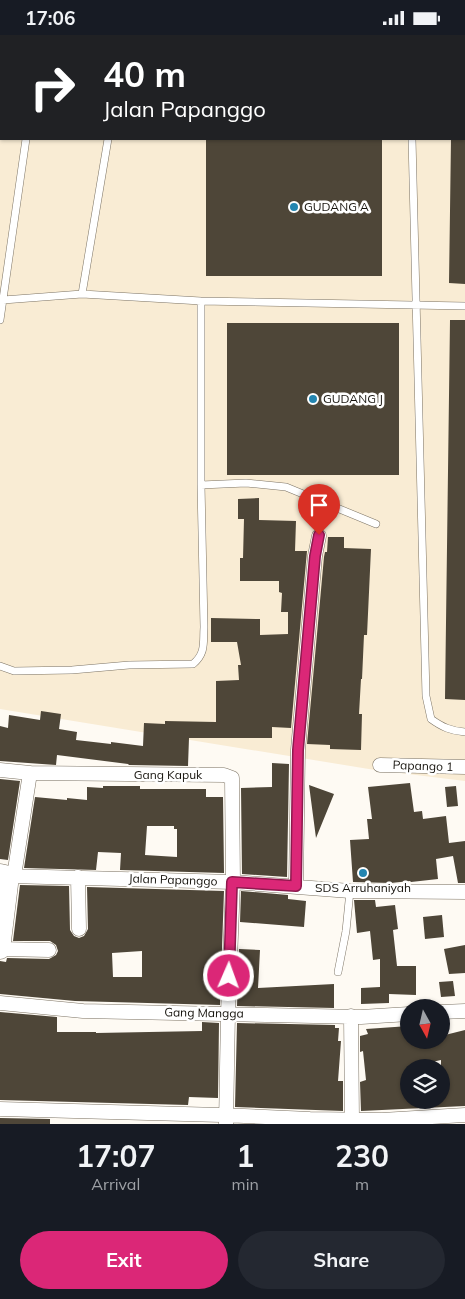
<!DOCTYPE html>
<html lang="en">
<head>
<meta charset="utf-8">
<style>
	:root { --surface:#171b24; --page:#242831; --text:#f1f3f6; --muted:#9ea1a6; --accent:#db2777 }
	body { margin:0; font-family:Mulish,sans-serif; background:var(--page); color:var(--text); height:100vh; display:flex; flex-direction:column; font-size:19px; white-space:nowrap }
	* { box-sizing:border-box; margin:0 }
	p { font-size:16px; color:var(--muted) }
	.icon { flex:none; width:28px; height:28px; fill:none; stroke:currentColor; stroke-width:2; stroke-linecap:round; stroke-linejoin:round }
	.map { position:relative; height:1089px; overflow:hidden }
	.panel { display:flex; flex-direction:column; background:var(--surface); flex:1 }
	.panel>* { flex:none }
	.hud { position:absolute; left:0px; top:0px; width:465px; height:105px; box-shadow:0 1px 4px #0004; background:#202124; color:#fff; overflow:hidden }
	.needle { width:32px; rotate:172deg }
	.buttons { position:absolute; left:400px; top:964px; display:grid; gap:10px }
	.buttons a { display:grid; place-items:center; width:50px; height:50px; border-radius:50%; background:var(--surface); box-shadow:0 1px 4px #0004; font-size:25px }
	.pin { position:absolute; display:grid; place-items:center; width:42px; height:42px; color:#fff; margin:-51px -21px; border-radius:50% 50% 50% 0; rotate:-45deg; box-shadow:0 0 5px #0007 }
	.pin .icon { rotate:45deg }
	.me { position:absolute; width:55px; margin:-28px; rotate:2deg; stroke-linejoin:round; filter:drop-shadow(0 0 4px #0008) }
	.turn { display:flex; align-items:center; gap:18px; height:105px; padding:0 20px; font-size:22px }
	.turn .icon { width:65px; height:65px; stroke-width:2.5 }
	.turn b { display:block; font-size:35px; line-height:42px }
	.eta { display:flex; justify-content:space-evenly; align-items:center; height:85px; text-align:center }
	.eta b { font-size:30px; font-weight:700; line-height:35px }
	.cta { display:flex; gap:10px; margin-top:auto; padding:10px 20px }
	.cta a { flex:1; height:58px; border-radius:30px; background:var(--accent); color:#fff; font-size:20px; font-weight:700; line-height:58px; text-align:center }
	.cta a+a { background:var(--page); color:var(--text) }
	.status { display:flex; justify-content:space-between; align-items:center; height:35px; padding:0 25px; background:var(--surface); direction:ltr }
	.status svg { height:14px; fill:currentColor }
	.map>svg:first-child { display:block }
	.built { fill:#f9ecd4; fill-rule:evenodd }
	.building { fill:#4e4638; fill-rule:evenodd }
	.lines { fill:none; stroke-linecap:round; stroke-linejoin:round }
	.lane-casing { stroke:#7c7364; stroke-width:8 }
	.street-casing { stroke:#7c7364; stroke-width:15 }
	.secondary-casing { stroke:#7c7364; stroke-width:21 }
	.lane { stroke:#fff; stroke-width:7 }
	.street { stroke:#fff; stroke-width:14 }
	.secondary { stroke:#fff; stroke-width:20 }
	.route-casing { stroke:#8e194d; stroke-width:12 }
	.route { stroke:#db2777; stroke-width:9 }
	.poi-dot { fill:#2385b0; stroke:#fff; stroke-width:2 }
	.labels { text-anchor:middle; stroke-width:5; stroke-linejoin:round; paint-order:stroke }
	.poi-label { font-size:12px; fill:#15120c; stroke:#fff; text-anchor:start }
	.street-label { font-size:12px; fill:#15120c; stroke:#fff }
</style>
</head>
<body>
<div class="status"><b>17:06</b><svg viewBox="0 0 49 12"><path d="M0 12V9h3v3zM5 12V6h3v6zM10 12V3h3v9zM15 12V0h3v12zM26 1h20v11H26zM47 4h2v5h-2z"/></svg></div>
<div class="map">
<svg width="465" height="1089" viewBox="0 0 465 1089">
	<rect width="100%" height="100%" fill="#fefaf3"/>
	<path class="built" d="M0 0H465V746L375 735 0 674ZM1 1H464V104H1Z"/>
	<path class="building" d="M206 104H382V241H206Z
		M451 104H465V249L449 248Z
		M450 285H465V665L445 664Z
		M227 288H399V440H227Z
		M259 463V485L296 486 295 516H307L291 693 272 692V703H189L188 731 129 730 128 729 57 720 56 730 0 726V691L8 693 9 680 40 685 41 676 61 679 59 694 77 697 76 705 111 709V707L143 711 144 688 165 689V686L216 687V646L239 645 238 630H241L237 607H211V583L260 584V600L288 599V577H281L282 558 279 557V546H240V523H243L244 484H238V464Z
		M328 502H344V513L371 514 367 600H364L362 644H361L359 679H362L361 715 330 714V710L307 709 324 522 325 517H327Z
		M272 728 289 729 287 842 242 839 241 753 272 752Z
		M0 744 20 746 8 825 0 824Z
		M410 748 414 777 422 776 423 784 446 781 449 808 465 806V848H458L453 821 436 824 438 844 411 847 410 846 391 848 353 847 350 805 369 804 367 784H372L368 752Z
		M309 750 334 759 316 803Z
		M103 751H140V754H206V762H223L224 838 120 835 121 818 98 817 96 835 24 833 35 762 67 765V763L87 765V752L103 753ZM147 791H174V794H177V822L145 820Z
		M456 751 458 771 447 772 445 752Z
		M20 850 69 851 70 895 74 901 79 903 84 901 88 894 87 852 224 856 220 970 75 966 0 959V926L6 927 7 923 49 924 56 920 58 916 56 910 50 906H13ZM142 916V942H113L112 918Z
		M241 856 288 860V864L306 866 304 892 240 887Z
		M354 865H375L376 872 395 870 398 894 393 895 397 931H416V960L389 959V968L361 969V953L380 952V924L373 925 370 896 357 898Z
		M442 880 444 902 425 904 423 882Z
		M465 910V938L449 939 444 914Z
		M239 914 260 915 258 953 334 949V973L237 971Z
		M453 946 455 961 441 962 439 947Z
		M0 977 57 982V997H96V998L202 996V987L219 988 218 1063 189 1062 188 1070 0 1065Z
		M237 988 335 990V993H339L338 1006H341L338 1046H343V1076L235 1072Z
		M409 991V1005H441V1001L465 995V1071L361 1076 360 1047 366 1045 363 1016 360 1017V1001L368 999 366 994ZM441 1025V1065H409V1032Z
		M0 1083 50 1084V1089H0Z"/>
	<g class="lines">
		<defs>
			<path id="lane" d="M227 0V1
				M409 0V1
				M40 1V0
				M125 1V0
				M412 104 426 661 431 684C442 692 451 696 465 697
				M82 259 108 104
				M3 265 82 259 201 266 465 271
				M0 285 26 104
				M201 450 246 448 286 452 376 489
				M0 631 14 636 72 635 129 630 193 629C206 618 203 608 204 592L201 450V266
				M338 937 346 896 350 856"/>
			<path id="street" d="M380 730 465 732
				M0 735 30 738 224 740 232 743 233 847 228 978 226 1089
				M9 841 233 847 350 856 465 857
				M14 841 30 738
				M78 842 79 894
				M296 851 298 715 315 521 319 501
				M0 914 49 915
				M0 968 83 976 361 982 409 979
				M441 977 465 976
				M351 981 352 1084
				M0 1074 221 1080 310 1084 382 1085 465 1080"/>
			<path id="secondary" d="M0 839 9 841 0 914"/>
		</defs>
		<use href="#lane" class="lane-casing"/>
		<use href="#street" class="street-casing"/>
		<use href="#secondary" class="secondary-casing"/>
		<use href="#lane" class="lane"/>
		<use href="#street" class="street"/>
		<use href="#secondary" class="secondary"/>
	</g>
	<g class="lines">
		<defs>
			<path id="route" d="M229 941 232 847 296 851 298 715 315 521 319 500"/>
		</defs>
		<use href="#route" class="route-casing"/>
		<use href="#route" class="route"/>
	</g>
	<g class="poi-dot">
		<circle cx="294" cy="172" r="5"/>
		<circle cx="313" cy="364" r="5"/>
		<circle cx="363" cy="838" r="5"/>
	</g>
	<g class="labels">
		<g class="poi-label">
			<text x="304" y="176">GUDANG A</text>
			<text x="323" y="368">GUDANG J</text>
			<text x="363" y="857" text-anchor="middle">SDS Arruhaniyah</text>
		</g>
		<g class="street-label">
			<text transform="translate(423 731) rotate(2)" y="4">Papango 1</text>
			<text x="168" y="744">Gang Kapuk</text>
			<text transform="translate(173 845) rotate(2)" y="4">Jalan Papanggo</text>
			<text transform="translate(204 978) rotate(1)" y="4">Gang Mangga</text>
		</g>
	</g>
</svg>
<div class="buttons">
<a><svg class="needle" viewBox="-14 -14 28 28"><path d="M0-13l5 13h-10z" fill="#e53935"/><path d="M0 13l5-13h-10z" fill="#9ea1a6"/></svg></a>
<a><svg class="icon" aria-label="layers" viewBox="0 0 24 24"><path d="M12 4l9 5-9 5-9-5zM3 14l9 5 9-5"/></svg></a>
</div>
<div class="pin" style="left:319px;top:500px;background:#d93025"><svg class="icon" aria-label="arrive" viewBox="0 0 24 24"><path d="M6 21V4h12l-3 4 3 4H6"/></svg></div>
<svg class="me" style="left:229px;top:941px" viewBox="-20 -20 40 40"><circle r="17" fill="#db2777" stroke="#fff" stroke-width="3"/><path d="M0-11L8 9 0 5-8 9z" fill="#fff"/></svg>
<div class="hud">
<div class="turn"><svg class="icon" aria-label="right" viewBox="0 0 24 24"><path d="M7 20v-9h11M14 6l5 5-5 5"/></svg><div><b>40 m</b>Jalan Papanggo</div></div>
</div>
</div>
<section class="panel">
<div class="eta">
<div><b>17:07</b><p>Arrival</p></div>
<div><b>1</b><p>min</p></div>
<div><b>230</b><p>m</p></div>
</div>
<div class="cta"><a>Exit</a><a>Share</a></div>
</section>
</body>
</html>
